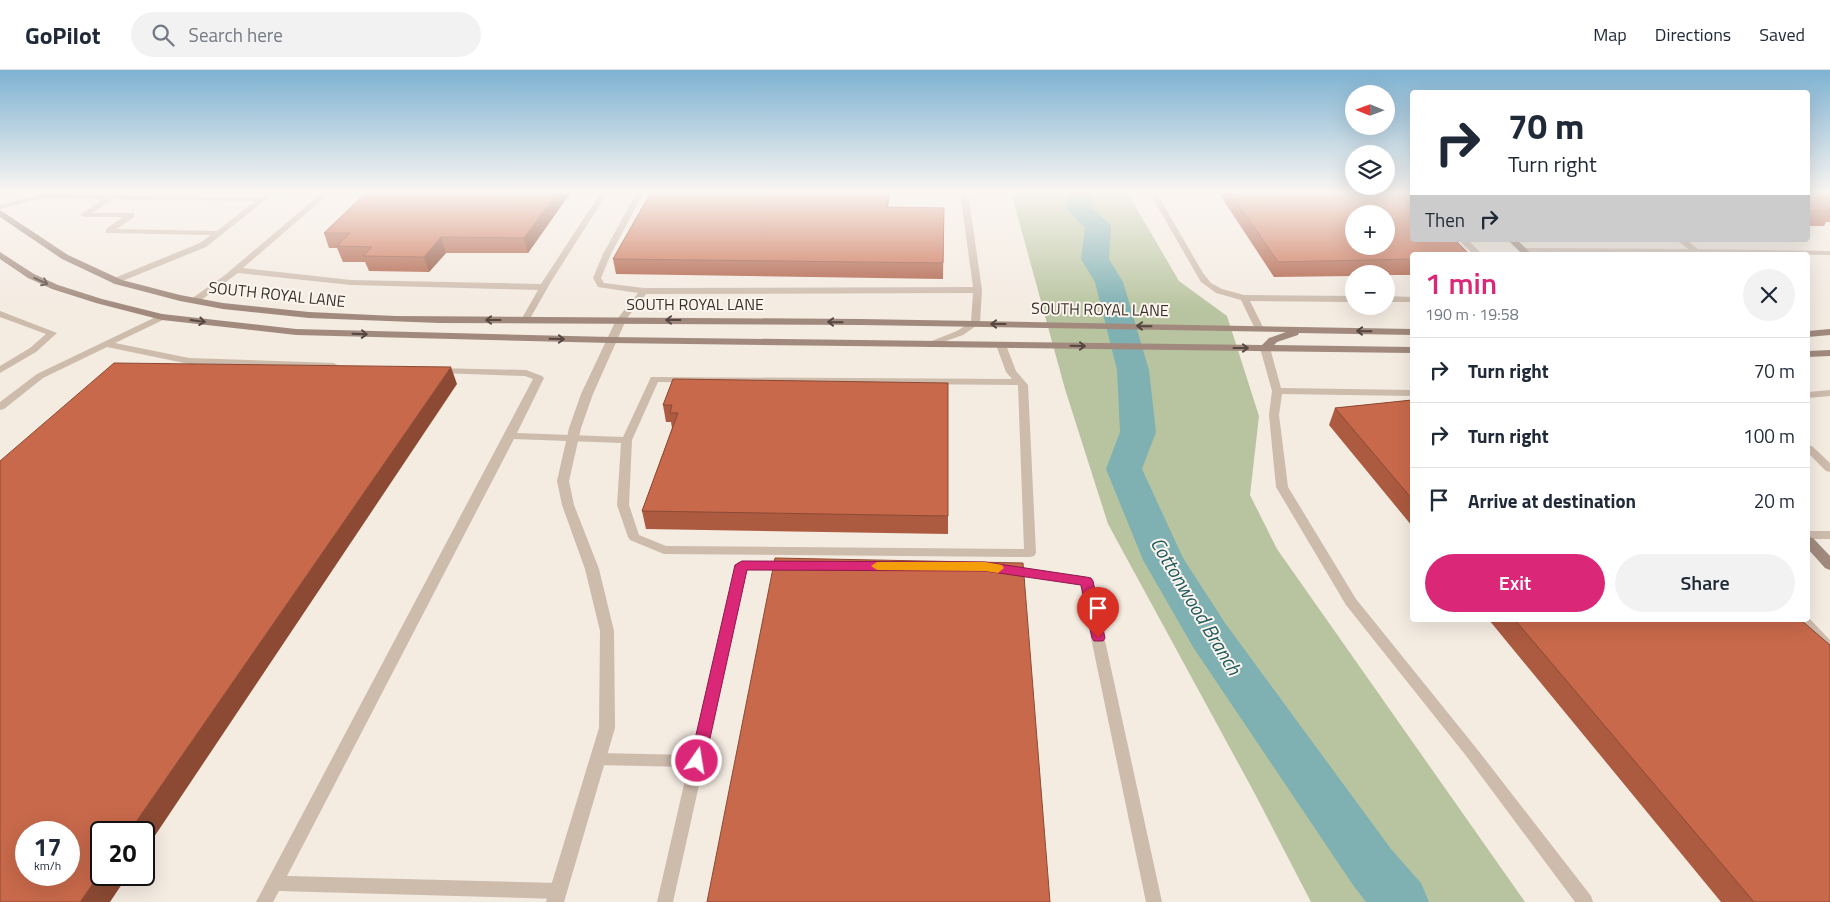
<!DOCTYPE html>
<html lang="en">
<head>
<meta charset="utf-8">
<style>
	:root { --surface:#fff; --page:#f2f2f3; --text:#1f2937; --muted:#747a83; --line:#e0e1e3; --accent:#db2777 }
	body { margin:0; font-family:"Titillium Web",sans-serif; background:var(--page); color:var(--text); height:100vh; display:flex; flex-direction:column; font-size:19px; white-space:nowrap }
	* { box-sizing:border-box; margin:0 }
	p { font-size:16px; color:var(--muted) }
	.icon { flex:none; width:28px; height:28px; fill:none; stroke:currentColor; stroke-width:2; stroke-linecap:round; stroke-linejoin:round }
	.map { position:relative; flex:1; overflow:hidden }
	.side { position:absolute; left:1410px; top:182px; width:400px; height:370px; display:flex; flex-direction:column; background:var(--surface); border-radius:5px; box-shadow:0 5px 20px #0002 }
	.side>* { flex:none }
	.banner { position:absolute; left:1410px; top:20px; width:400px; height:152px; border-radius:5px; box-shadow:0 5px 20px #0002; background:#fff; color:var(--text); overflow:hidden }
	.needle { width:32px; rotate:271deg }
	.buttons { position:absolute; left:1345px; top:15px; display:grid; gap:10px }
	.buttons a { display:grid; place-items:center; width:50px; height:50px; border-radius:50%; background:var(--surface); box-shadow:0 5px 20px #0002; font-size:25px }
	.speed { position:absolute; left:15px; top:751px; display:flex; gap:10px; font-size:25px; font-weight:700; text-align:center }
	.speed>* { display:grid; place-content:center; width:65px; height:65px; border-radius:50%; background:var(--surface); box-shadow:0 5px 20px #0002; line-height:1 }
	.speed small { font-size:12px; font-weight:400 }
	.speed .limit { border:2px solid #111; border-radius:8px; background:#fff; color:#111 }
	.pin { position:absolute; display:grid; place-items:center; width:42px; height:42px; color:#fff; margin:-51px -21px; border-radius:50% 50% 50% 0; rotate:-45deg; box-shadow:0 0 5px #0007 }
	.pin .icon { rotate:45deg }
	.me { position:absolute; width:55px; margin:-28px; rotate:13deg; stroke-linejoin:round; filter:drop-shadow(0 0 4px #0008) }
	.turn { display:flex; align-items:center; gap:18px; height:105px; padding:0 15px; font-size:22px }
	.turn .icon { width:65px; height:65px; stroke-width:2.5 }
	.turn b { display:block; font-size:35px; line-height:42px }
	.then { display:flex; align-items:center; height:48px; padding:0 15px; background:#0003; gap:10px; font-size:19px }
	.round { display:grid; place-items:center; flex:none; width:52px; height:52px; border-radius:26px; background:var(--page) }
	.summary { display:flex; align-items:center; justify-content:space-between; height:85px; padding:0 15px }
	h1 { font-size:30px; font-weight:600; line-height:38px; color:var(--accent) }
	.action { display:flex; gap:10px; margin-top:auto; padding:10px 15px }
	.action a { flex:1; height:58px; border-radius:30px; background:var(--accent); color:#fff; font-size:20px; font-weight:600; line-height:58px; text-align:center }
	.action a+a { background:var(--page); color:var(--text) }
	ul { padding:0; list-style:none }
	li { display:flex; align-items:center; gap:15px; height:65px; padding:0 15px; border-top:1px solid var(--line) }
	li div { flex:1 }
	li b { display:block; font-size:19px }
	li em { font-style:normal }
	header { display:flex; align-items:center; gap:30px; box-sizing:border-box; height:70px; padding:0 25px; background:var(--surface); border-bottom:1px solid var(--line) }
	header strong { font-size:24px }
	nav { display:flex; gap:28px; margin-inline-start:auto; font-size:18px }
	.search { width:350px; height:45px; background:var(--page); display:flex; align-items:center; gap:12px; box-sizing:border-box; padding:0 18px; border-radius:28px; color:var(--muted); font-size:19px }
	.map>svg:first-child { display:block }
	.green { fill:#b8c4a0 }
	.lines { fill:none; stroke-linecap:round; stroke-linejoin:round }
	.river { fill:#7fb0b2; fill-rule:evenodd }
	.lane { fill:#cdbbac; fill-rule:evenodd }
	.street { fill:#cdbbac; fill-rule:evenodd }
	.secondary { fill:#a18a7d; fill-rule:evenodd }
	.wall { fill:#ac5a40 }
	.shaded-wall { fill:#8c4a34 }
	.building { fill:#c8694b; stroke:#8c4a34; fill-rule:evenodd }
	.oneway { stroke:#544640 }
	.route { fill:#db2777; stroke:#8e194d }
	.slow { fill:#f59e0b }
	.labels { text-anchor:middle; stroke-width:4; stroke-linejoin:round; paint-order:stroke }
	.far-street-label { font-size:16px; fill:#3b302b; stroke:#fbf5ee }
	.water-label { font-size:20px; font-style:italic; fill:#1f5a5e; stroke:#fbf5ee }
</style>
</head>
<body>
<header>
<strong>GoPilot</strong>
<div class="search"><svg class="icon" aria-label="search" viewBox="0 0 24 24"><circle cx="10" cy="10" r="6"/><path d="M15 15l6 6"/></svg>Search here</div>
<nav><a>Map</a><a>Directions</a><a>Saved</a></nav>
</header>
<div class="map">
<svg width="1830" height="832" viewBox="0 0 1830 832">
	<rect width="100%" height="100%" fill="#f4ebe1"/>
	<path class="green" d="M1011 122H1127L1179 211 1227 246 1259 346 1250 425 1277 479 1525 832H1311L1255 724 1108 454 1065 319Z"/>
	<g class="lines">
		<path class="river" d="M1068 122H1092L1091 136 1111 156 1109 189 1123 212 1149 300 1156 362 1142 399 1183 488 1225 553 1391 779 1421 813 1429 832H1366L1353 815 1193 577 1143 490 1106 399 1120 362 1117 300 1095 212 1081 189 1085 158 1066 138Z"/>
		<path class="lane" d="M267 122H275L206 177 115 214 112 213V209L200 173 211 165 106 163V159L123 147H84L80 145 103 129 42 128 0 139V135L42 124 261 127ZM113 129 255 131 217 161 117 159 134 147V143H92Z
			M323 122H331L243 198 351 210 541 214 601 122H608L552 210 528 252 525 253 521 250 538 220 351 215 238 203 197 233H191V229L225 205Z
			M637 122H644L611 184 601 208 604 213 644 218 973 217 960 122H968L982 220 980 253 963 265 929 277 924 274 957 261 971 252 973 223 646 224 624 252H618V248L638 223 598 217 593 208 603 184Z
			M1149 122H1156L1203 203 1211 213 1222 219 1244 225 1354 226V232L1250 231 1264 259 1262 261H1256L1241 230 1216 223 1201 212Z
			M1459 170H1468L1483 185H1474Z
			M1677 170H1686L1698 179 1830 181V185L1523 182 1519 180 1523 178 1688 179Z
			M1386 226 1412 227V232H1386Z
			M0 241 57 263 36 282 0 303V296L30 278 46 264 0 247Z
			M162 244 165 245V249L115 273 189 288 334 293 339 296 334 299 189 294 107 277 43 308 4 339 0 340V332L37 304Z
			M1001 272 1006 275 1016 301 1028 315 1036 483 1034 486 1030 487 664 484 630 470 628 467 617 435 621 373 514 369 287 806 559 813 565 815 567 821 565 827 559 829 279 821 273 832H256L533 309 525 306 437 303 434 302 432 300 434 298 526 300 542 306 544 308 517 363 623 367 651 307 1012 309 1006 302 996 275ZM658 312 1018 315 1024 479 666 476 639 465 629 435 632 370Z
			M1265 275 1270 278 1281 318 1412 320V326L1282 324 1279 345 1288 417 1356 529 1477 679 1591 826 1593 832H1575L1467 687 1346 535 1276 417 1269 345 1272 321 1260 278Z
			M1830 320V326L1808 328V322Z
			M1808 375 1812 376 1830 393V402L1826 401 1808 383Z
			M1808 461H1830V469H1808Z
			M742 491H789L793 492 795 495 793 498 789 499H747L673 832H657L688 697 598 695 593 693 591 689 593 685 598 683 691 685 736 495 738 492Z
			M1009 496 1086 507 1090 508 1092 511 1162 832H1146L1080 515 1005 503 1003 500 1005 497Z
			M1808 547 1830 570V584L1825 583 1796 550H1808Z"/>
		<path class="street" d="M621 247 626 250 593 324 581 358 569 411 574 435 599 499 614 561 615 658 564 832H546L599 658 600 561 585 499 562 435 557 411 569 358 581 324 616 250Z"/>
		<path class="secondary" d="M0 140 68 185 122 210 180 225 223 233 309 242 395 246 861 249 1412 259V265L1299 263 1298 265 1277 272 1274 275 1412 277V283L611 273 296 265 162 250 96 233 52 219 28 208 0 189V182L34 204 58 215 102 229 162 244 296 259 611 267 1262 275 1269 268 1286 262 861 255 439 253 309 248 223 239 180 231 115 214 62 189 0 147Z
			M1508 170H1517L1533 185H1523Z
			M1830 259V265L1808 267V261Z
			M1830 280V286L1808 287V281Z
			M1808 467 1813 468 1830 486V500L1825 498 1808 479Z"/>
	</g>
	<path class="wall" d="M367 122H571L528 183H446L429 202 369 201 365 192H343L337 178H329L324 163Z
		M651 122H890L888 137 944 138 943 209 616 204 613 189Z
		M1218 122H1407L1412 185V205H1386V204H1354V206L1274 207Z
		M1808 122H1830V152H1826L1824 156H1808Z
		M673 309 948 446V464L646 459 642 441 672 358 671 352H666L663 335Z
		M1412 330V456L1329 355 1335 338Z
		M1489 550H1801L1830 832H1721Z"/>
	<path class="shaded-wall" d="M558 122H571L528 183 524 168Z
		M888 122H890L886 152V137Z
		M441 167 446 183 429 202 424 187Z
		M451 297 457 314 144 782V762H129Z
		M101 802V805H128L110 832H80Z"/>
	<path class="building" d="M367 122H558L524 168 441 167 424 187 363 186 372 177 337 176 350 163H324Z
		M651 122H888L886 137 944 138 943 193 613 189Z
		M1230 122H1407L1412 128V170H1455L1470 185H1412V189L1278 192ZM1354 144H1386V176H1354Z
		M1808 122H1830V138H1827L1830 139V141H1808Z
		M114 293 451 297 129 762H101V802L80 832H0V391ZM26 762H69V805H26Z
		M673 309 948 313V446L642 441 678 343H670L672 335H663Z
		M1412 330V429L1335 338Z
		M775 488 1023 493 1050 832H707Z
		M1515 550H1801L1830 575V832H1754Z"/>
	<defs><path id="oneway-shaft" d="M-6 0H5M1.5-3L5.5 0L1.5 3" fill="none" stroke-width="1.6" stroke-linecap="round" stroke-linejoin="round" transform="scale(1.25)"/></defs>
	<g class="oneway">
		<use href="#oneway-shaft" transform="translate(41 211) rotate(25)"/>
		<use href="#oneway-shaft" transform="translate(493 250) rotate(180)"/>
		<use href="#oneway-shaft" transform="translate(673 250) rotate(180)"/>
		<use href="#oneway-shaft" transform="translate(198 251) rotate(8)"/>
		<use href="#oneway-shaft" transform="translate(835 252) rotate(-179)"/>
		<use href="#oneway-shaft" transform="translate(998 254) rotate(-180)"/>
		<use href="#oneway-shaft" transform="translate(1144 256) rotate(-179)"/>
		<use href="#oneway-shaft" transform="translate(1364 261) rotate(-179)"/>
		<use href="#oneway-shaft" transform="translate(360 264) rotate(2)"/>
		<use href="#oneway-shaft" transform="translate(557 269) rotate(1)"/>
		<use href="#oneway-shaft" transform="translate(1078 276) rotate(1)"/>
		<use href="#oneway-shaft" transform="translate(1241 278)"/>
	</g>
	<linearGradient id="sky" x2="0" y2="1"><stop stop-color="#7eb2d2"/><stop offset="0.51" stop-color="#faf6f2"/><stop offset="1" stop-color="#faf6f2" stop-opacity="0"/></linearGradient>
	<rect width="1830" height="239" fill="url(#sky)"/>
	<path class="route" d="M742 491 985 492 1086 507 1091 508 1093 511 1105 568 1103 571H1094L1092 568 1081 515 985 501 747 500 705 691 703 695 697 697 692 695 690 691 735 495Z"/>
	<path class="slow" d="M877 492H985L1002 495 1004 498 998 503 985 501 877 500 871 496Z"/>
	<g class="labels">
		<g class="far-street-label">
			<text transform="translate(277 224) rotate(6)" y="6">SOUTH ROYAL LANE</text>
			<text x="695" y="240">SOUTH ROYAL LANE</text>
			<text transform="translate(1100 239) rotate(1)" y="6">SOUTH ROYAL LANE</text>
		</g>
		<g class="water-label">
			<text transform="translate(1196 536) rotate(59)" y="7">Cottonwood Branch</text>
		</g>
	</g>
</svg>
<div class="buttons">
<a><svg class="needle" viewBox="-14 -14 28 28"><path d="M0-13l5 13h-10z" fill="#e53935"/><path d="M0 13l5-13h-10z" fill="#747a83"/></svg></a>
<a><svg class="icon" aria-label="layers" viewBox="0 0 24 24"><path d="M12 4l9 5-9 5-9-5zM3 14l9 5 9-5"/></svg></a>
<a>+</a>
<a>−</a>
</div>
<div class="speed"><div>17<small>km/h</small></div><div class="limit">20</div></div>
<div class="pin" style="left:1098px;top:568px;background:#d93025"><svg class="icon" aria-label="arrive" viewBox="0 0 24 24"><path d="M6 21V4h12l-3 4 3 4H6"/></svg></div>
<svg class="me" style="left:697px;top:691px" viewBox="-20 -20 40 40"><circle r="17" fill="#db2777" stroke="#fff" stroke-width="3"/><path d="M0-11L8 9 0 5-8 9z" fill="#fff"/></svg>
<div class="banner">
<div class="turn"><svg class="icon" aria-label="right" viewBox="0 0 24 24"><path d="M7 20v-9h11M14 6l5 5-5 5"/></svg><div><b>70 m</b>Turn right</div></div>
<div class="then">Then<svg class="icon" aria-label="right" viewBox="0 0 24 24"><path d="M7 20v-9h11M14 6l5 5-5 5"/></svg></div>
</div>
<section class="side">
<div class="summary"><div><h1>1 min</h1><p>190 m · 19:58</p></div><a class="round"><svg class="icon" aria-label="close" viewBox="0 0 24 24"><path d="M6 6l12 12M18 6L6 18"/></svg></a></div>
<ul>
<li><svg class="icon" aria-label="right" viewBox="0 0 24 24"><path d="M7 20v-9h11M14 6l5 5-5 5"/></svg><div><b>Turn right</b></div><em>70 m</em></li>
<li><svg class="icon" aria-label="right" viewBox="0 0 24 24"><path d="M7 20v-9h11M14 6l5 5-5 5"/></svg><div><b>Turn right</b></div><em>100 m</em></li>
<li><svg class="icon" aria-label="arrive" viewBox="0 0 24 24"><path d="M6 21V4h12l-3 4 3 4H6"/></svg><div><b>Arrive at destination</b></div><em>20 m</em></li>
</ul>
<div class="action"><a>Exit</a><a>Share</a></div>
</section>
</div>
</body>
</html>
